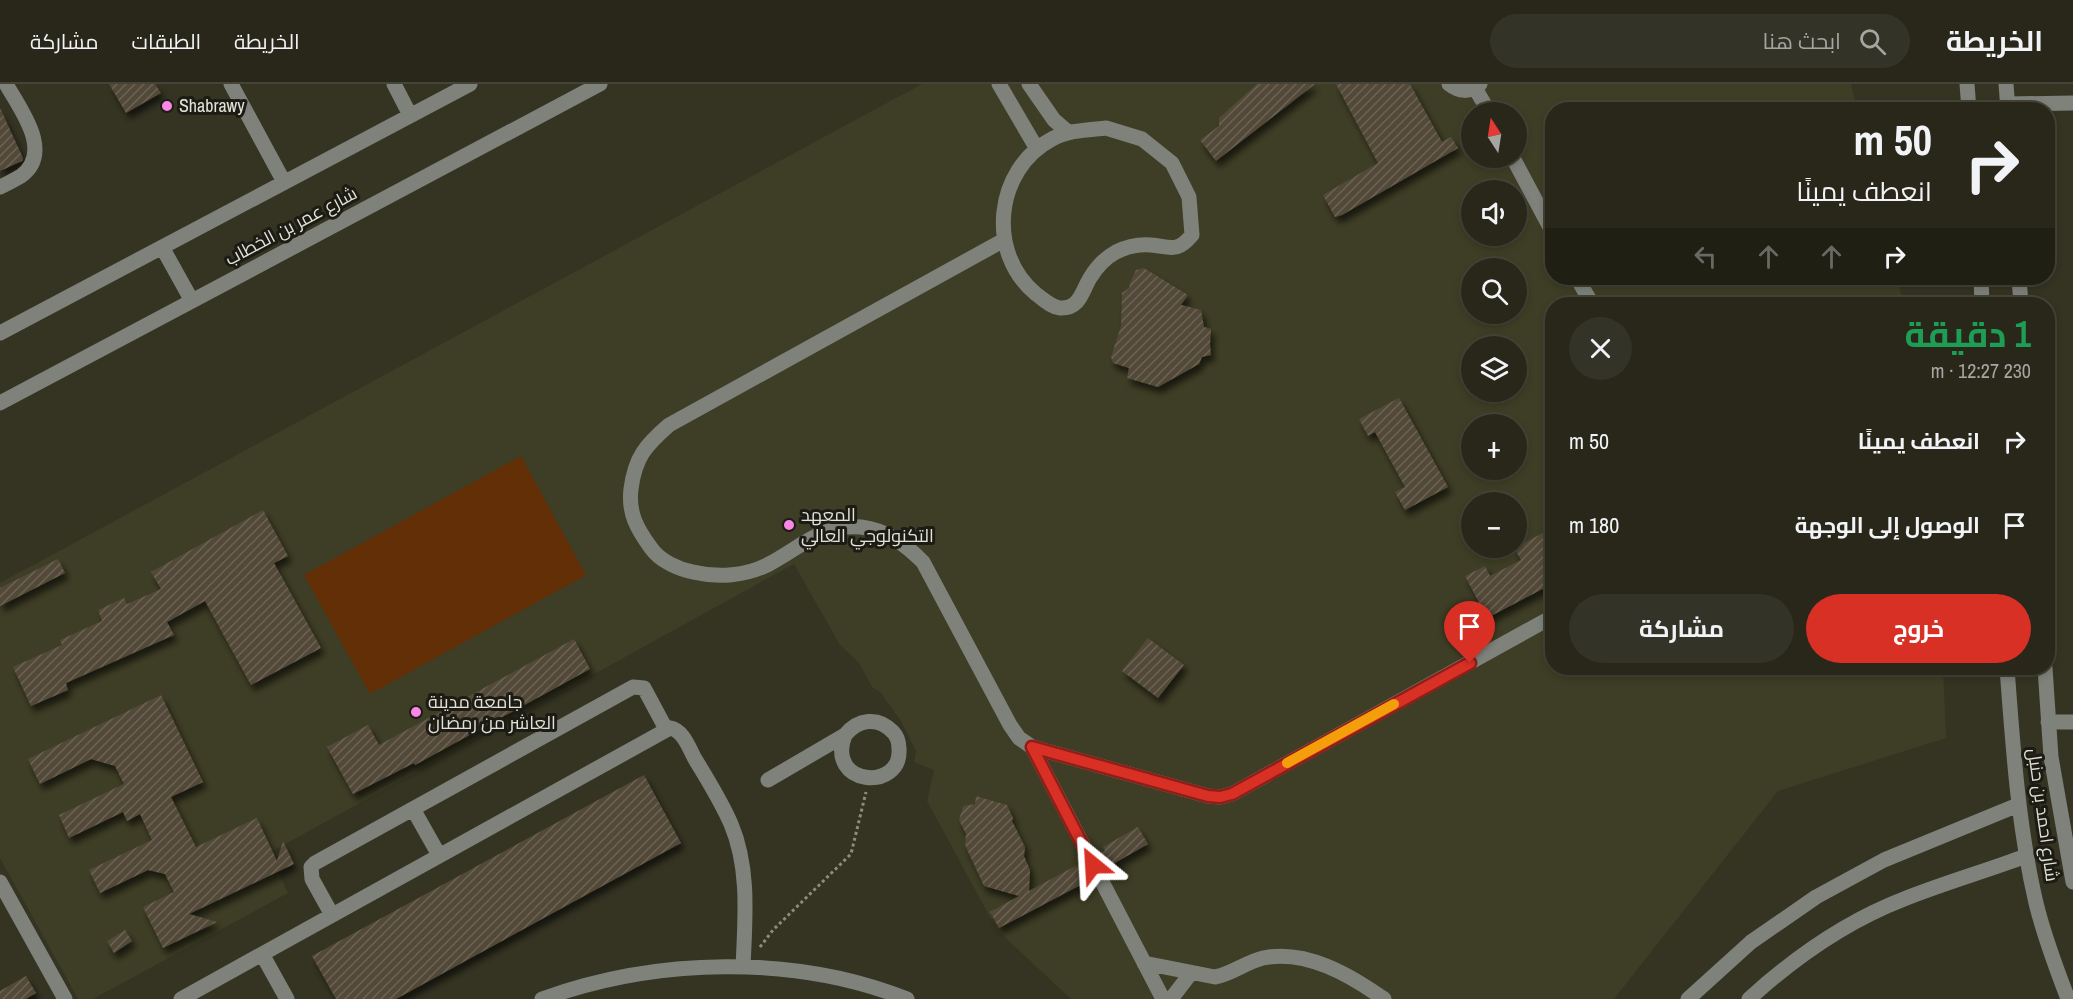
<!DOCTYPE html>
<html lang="ar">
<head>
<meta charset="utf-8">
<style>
	:root { --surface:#28271a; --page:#343327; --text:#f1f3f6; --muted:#a5a5a2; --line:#444439; --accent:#d93025 }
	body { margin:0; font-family:"Archivo Narrow",Cairo,sans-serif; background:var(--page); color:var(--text); direction:rtl; height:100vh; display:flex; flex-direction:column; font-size:22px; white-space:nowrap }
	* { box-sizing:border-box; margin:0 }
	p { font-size:20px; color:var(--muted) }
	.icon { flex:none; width:33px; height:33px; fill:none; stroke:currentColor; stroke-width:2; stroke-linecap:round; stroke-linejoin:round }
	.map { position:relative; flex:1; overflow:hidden; direction:ltr }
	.details { position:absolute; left:1545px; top:213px; width:510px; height:378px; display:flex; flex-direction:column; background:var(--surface); border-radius:24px; box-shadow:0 3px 9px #0003,0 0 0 2px var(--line); direction:rtl }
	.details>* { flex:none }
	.guide { position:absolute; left:1545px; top:18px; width:510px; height:183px; border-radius:24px; box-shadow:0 3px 9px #0003,0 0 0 2px var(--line); direction:rtl; background:#28271a; color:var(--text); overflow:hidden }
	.needle { width:39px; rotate:348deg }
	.fabs { position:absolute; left:1461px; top:18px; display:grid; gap:12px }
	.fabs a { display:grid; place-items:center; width:66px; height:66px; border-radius:50%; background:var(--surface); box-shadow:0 3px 9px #0003,0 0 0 2px var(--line); font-size:30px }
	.pin { position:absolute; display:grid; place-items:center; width:51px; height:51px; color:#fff; margin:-62px -26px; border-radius:50% 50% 50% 0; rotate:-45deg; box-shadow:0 0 6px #0007 }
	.pin .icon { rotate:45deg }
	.me { position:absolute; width:66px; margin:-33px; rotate:333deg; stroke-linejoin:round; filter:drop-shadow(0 0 4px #0008) }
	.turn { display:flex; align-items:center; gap:21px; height:126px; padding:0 24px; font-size:27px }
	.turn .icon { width:78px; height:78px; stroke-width:2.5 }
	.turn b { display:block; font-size:42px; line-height:51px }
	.lanes { display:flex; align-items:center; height:57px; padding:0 24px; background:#0003; justify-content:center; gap:30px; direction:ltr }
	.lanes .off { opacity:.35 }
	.round { display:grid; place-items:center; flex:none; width:63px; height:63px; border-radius:32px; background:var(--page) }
	.headline { display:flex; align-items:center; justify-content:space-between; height:102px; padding:0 24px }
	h1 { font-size:36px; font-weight:700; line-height:45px; color:#1e9e55 }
	.cta { display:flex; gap:12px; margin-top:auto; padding:12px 24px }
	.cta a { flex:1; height:69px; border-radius:36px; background:var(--accent); color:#fff; font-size:24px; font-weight:700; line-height:69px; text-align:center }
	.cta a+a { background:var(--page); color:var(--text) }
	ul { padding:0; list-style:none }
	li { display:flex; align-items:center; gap:18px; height:84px; padding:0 24px }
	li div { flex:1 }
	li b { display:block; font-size:22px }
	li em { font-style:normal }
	header { display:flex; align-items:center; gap:36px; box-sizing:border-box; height:84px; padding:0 30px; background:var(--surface); border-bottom:2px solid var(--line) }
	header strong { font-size:28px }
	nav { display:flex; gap:33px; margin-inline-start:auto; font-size:21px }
	.search { width:420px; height:54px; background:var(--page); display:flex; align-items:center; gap:15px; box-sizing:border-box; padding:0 21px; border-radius:33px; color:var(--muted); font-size:22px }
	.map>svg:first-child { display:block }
	.built { fill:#3e3d25; fill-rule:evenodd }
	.park { fill:#622f06 }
	.building { fill:url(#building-hatch); filter:url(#shadow) }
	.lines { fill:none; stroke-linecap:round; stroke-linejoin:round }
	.path { stroke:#8d8c7e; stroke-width:3; stroke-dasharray:3 3; stroke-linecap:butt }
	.minor { stroke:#7e827b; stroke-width:15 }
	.route-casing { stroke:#8d1f18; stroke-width:15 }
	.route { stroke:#d93025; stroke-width:10 }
	.slow { stroke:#f59e0b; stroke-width:10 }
	.poi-dot { fill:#fa87e6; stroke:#1c1b14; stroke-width:2 }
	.labels { text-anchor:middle; stroke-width:6; stroke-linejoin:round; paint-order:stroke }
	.poi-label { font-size:18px; fill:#e3e2d8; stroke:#1c1b14; text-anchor:start }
	.street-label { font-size:18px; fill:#e3e2d8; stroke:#1c1b14 }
</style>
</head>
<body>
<header>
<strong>الخريطة</strong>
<div class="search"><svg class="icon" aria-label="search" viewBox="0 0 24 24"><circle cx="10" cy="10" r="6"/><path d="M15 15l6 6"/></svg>ابحث هنا</div>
<nav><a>الخريطة</a><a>الطبقات</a><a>مشاركة</a></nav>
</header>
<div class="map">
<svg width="2073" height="915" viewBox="0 0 2073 915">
	<defs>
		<pattern id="building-hatch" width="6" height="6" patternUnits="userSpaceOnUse" patternTransform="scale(1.5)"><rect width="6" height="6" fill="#534939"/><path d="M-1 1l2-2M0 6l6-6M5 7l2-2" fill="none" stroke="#6c6355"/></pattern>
		<filter id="shadow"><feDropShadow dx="3.5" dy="6" stdDeviation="3" flood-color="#0009"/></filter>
	</defs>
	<rect width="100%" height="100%" fill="#353423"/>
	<path class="built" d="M922 0H1851L1857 25 1552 26V194H1897L1904 220H1552V584H1943L1946 654 1778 707 1614 915H1071L997 846 927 717 934 686 914 678 916 667 901 637 880 608 872 603 859 579 840 561 794 480 269 769 288 809 93 915H78L0 774V499ZM1472 28H1516V74H1472ZM1472 106H1516V152H1472ZM1472 184H1516V230H1472ZM1472 262H1516V308H1472ZM1472 340H1516V386H1472ZM1472 418H1516V464H1472Z"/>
	<path class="park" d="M521 372 586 491 370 610 304 491Z"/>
	<path class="building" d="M109 0H155L161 9 126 29Z
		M1257 0H1315L1216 77 1200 56 1219 42V34Z
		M1336 0H1410L1442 58 1451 53 1458 64 1342 131 1335 133 1323 111 1378 79Z
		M0 24 23 74 22 77 0 87Z
		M1144 184 1188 211 1181 221 1201 226 1204 243 1211 245 1210 260 1211 271 1202 273 1199 280 1158 303 1127 294 1129 284 1113 279 1111 273 1121 242 1122 209 1129 204 1130 199 1136 186Z
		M1399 314 1448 403 1405 426 1395 408 1405 403 1375 348 1368 352 1359 335Z
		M263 426 288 472 274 479 321 564 251 601 205 517 167 538 174 551 66 599 68 606 31 622 13 583 62 561 60 556 102 537 98 526 124 514 127 520 161 505 151 488Z
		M1543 449 1552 467V500L1487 534 1465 492 1485 482 1490 492 1521 476 1514 464Z
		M58 475 65 489 0 522V504Z
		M1148 554 1184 581 1158 614 1122 587Z
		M574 555 590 585 415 681 414 679 353 710 327 663 368 641 379 661Z
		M161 611 203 698 171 713 196 763 257 734 277 777 283 757 294 780 189 830 217 838 163 864 143 823 174 808 165 790 148 786 100 809 89 786 152 756 140 730 127 737 123 728 69 754 59 731 124 700 115 682 91 675 40 700 28 675Z
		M644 691 681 759 396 915H336L312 872Z
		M976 712 1007 721 1013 734 1012 737 1025 763 1024 772 1030 786 1029 807 1081 779 1090 796 999 844 990 828 1019 812 984 802 965 761 966 750 959 736 963 722 975 720Z
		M1138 743 1148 760 1106 784 1099 770 1105 767 1103 763Z
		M125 846 132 857 114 869 107 857Z
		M26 892 36 909 26 915H0V907Z"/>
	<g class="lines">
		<path class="path" d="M760 863 773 846 851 770 866 708"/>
		<path class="minor" d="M231 0 284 98
			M394 0 410 31
			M999 0 1037 65
			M1029 0 1054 36 1068 48
			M1449 0C1459 8 1470 9 1480 0
			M1967 0 1969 26
			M2006 0 2008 26
			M1475 4 1489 28
			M2008 20 2073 19
			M1106 44 1142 55 1172 79 1189 113 1192 151C1177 169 1171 163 1151 161 1139 160 1126 163 1116 168 1105 174 1096 184 1090 194 1082 207 1080 225 1060 224 1051 223 1043 215 1036 210 986 169 995 85 1052 55 1069 46 1087 46 1106 44Z
			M1513 74 1552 147
			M0 103C7 100 14 96 21 92 54 68 20 25 6 0
			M1004 156 669 341C646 361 635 373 631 405 628 429 637 445 651 464 660 477 678 485 693 488 718 494 746 492 769 480 801 463 822 440 861 443 887 446 906 461 923 478L1010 641 1019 654 1032 663 1208 712 1220 713 1232 710 1552 533
			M162 163 192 217
			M1577 194 1592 220
			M1981 194 1982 220
			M2019 194 2021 220
			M0 249 470 0
			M0 319 600 0
			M2007 584C2013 663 2018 742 2036 819 2044 852 2056 884 2068 915
			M2045 584 2051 673 2073 798
			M2048 638H2073
			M1032 663 1163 915
			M768 696 845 651C858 635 878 632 893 648 897 652 899 658 899 665 902 708 825 702 845 651
			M413 725 439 771
			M0 798 65 915
			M332 831 312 795 311 783 315 779 633 603 644 604 666 645
			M262 870 287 915
			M1144 879 1215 893C1232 890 1246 878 1263 874 1306 865 1350 891 1384 915
			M181 915 670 644C683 646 689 664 695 675 708 696 721 717 731 740 750 785 745 835 743 883
			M542 915C655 874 794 870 907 915
			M1171 915 1191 889
			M1688 915 1751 858 1816 813 1884 776 2018 721
			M1749 915C1794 874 1847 837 1904 815 1944 799 1986 787 2026 772"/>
	</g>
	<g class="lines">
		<defs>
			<path id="route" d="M1093 781 1032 663 1208 712 1220 713 1232 710 1470 579"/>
		</defs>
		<use href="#route" class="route-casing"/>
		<use href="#route" class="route"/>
		<path class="slow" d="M1287 679 1394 620"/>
	</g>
	<g class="poi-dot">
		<circle cx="167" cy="22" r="6"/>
		<circle cx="789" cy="441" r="6"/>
		<circle cx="416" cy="628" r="6"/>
	</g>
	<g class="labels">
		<g class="poi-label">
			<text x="179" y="28">Shabrawy</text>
			<text x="801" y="437">المعهد<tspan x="801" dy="21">التكنولوجي العالي</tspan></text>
			<text x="428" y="624">جامعة مدينة<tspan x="428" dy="21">العاشر من رمضان</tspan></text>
		</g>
		<g class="street-label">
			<text transform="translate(291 142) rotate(-28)" y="6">شارع عمر بن الخطاب</text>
			<text transform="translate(2043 731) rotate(82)" y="6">شارع احمد بن حنبل</text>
		</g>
	</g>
</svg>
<div class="fabs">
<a><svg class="needle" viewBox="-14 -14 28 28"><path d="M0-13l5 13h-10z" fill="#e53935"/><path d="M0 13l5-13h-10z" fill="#a5a5a2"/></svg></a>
<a><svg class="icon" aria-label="sound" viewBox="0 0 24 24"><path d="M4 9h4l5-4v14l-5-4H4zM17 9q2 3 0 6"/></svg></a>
<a><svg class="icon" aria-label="search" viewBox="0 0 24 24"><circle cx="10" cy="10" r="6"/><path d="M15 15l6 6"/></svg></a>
<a><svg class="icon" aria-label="layers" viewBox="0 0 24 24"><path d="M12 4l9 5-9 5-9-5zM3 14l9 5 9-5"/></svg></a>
<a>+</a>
<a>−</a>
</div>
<div class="pin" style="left:1470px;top:579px;background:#d93025"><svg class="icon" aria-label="arrive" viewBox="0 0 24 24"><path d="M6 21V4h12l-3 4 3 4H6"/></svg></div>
<svg class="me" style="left:1093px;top:781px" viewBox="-20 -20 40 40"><path d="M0-17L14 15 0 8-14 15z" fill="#d93025" stroke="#fff" stroke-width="4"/></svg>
<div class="guide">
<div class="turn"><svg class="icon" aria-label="right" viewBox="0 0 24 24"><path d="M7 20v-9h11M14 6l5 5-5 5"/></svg><div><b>50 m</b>انعطف يمينًا</div></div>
<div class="lanes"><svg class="icon off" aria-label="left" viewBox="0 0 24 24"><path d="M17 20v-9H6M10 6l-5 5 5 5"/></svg><svg class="icon off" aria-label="ahead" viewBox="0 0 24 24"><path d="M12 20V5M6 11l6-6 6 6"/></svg><svg class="icon off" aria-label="ahead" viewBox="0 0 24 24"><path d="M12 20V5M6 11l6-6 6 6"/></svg><svg class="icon" aria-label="right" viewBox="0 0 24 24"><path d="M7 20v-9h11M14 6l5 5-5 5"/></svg></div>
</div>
<section class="details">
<div class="headline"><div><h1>1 دقيقة</h1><p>230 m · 12:27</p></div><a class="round"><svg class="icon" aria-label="close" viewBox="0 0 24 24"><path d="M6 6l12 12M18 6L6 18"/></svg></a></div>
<ul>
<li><svg class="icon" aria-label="right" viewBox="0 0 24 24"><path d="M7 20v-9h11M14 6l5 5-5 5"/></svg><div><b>انعطف يمينًا</b></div><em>50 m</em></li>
<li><svg class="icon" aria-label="arrive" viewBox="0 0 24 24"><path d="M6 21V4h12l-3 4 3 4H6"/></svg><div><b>الوصول إلى الوجهة</b></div><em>180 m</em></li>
</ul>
<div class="cta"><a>خروج</a><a>مشاركة</a></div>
</section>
</div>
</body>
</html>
